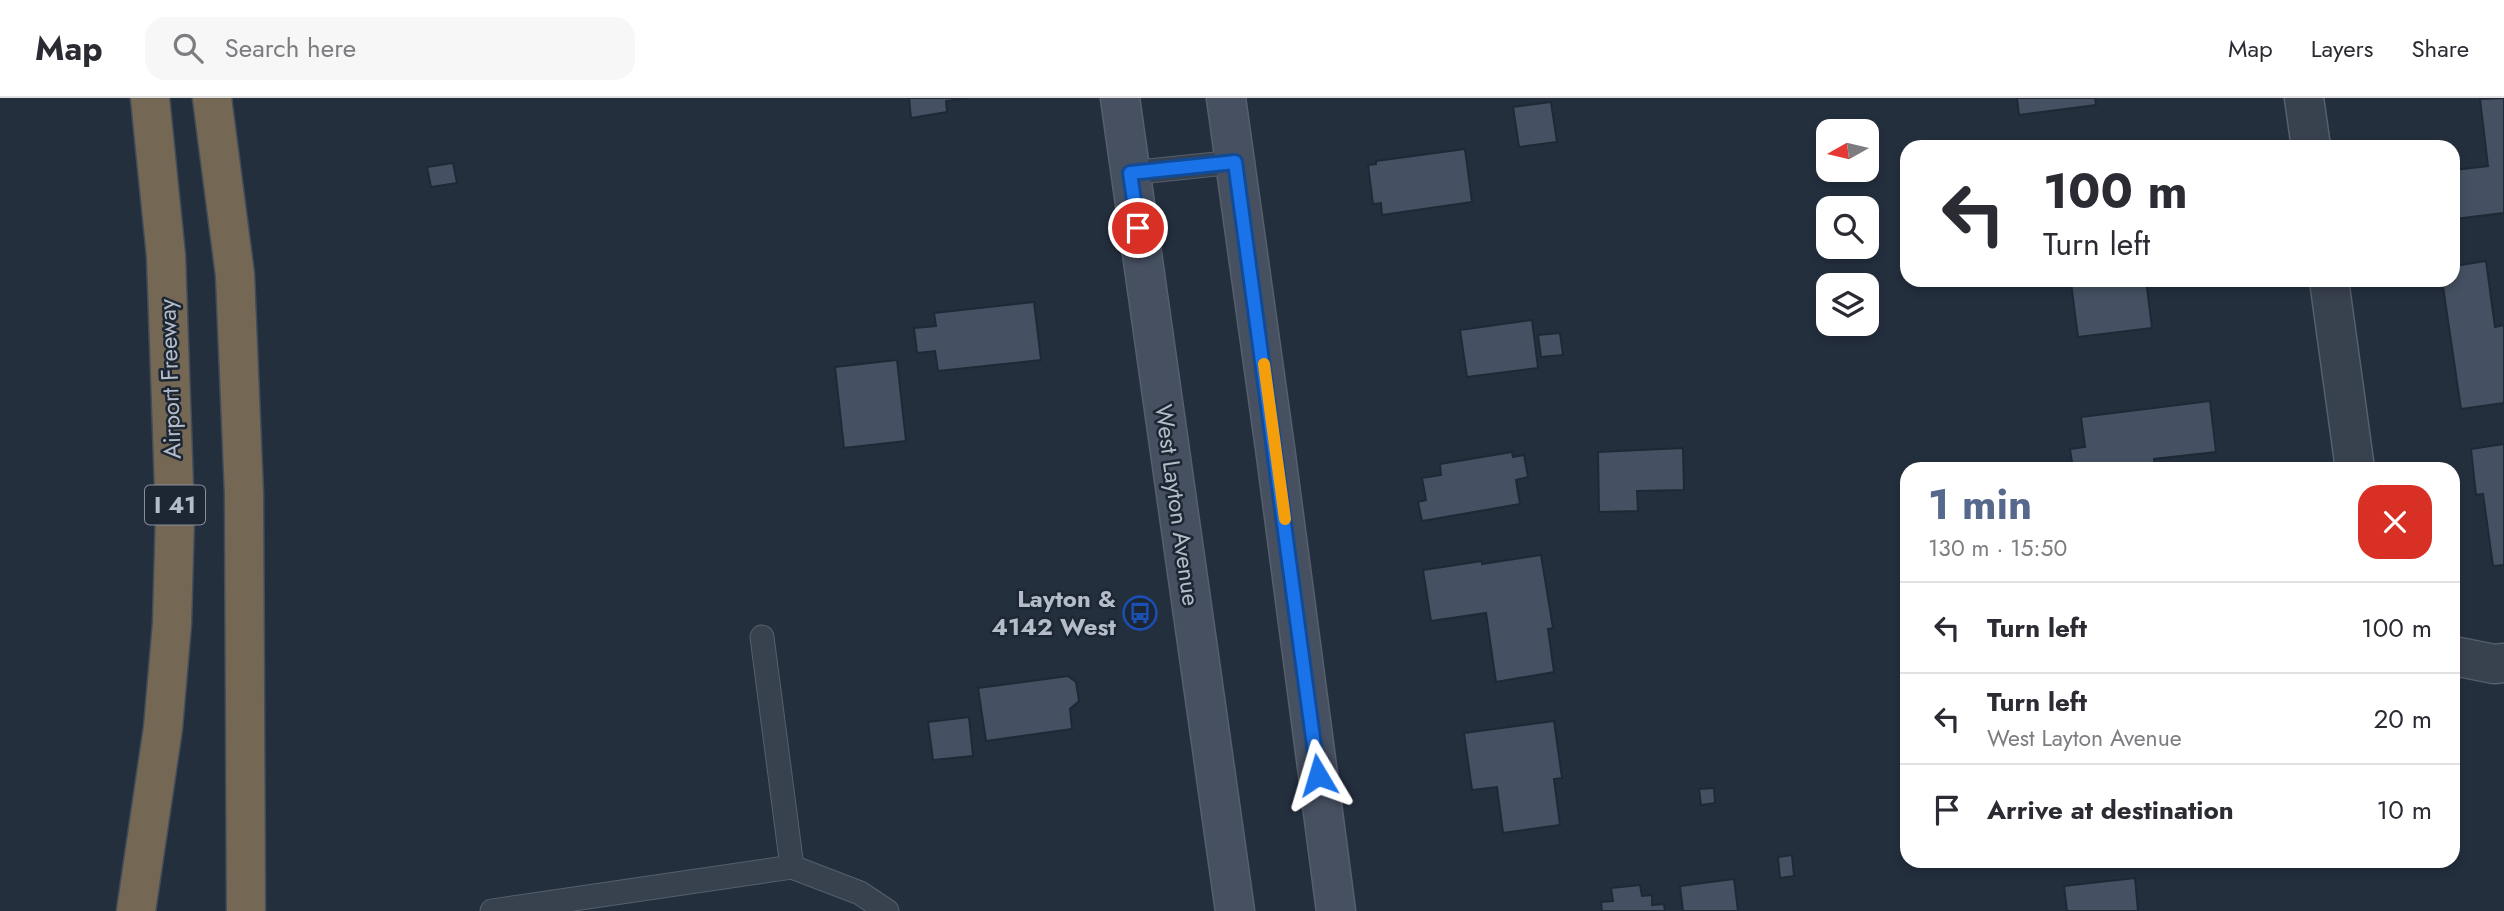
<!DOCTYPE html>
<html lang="en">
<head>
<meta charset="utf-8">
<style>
	:root { --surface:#fff; --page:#f7f7f7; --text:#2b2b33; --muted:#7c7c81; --line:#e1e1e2; --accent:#56698c }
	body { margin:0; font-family:Jost,sans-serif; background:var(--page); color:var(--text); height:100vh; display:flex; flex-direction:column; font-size:26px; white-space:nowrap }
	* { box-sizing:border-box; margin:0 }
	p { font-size:23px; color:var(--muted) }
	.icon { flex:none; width:38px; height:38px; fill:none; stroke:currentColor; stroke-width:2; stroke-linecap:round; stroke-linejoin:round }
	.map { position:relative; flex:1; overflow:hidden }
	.details { position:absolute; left:1900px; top:364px; width:560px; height:406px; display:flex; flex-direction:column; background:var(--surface); border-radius:21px; box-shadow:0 4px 10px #0003 }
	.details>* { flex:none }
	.top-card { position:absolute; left:1900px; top:42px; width:560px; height:147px; border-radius:21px; box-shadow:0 4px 10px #0003; background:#fff; color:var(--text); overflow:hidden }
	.needle { width:46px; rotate:262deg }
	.controls { position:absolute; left:1816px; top:21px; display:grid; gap:14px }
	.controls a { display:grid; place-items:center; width:63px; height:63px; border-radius:14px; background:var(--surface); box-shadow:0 4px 10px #0003; font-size:35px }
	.pin { position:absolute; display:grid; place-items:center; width:60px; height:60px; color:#fff; margin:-30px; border:4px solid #fff; border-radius:50%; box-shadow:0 2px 7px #0007 }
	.me { position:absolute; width:77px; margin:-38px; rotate:353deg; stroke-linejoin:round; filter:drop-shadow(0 0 5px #0008) }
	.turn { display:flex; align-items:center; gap:24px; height:147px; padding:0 28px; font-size:32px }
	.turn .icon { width:91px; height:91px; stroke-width:2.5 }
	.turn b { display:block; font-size:49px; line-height:60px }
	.round { display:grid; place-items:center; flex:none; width:74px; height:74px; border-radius:21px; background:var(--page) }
	.overview { display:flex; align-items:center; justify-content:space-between; height:119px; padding:0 28px }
	h1 { font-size:42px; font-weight:700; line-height:52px; color:var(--accent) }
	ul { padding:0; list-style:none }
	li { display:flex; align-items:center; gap:21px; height:91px; padding:0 28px; border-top:2px solid var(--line) }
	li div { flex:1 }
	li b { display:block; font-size:26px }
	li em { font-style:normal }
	header { display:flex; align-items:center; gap:42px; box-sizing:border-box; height:98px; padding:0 35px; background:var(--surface); border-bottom:2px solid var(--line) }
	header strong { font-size:33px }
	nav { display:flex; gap:38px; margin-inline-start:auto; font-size:24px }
	.search { width:490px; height:63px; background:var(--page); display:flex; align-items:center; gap:18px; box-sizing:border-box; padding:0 24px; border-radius:21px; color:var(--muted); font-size:26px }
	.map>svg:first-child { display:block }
	.building { fill:#455162; stroke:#1f2835; stroke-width:2 }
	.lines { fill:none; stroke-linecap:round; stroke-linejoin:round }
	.lane-casing { stroke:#565f6c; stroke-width:25 }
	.street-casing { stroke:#565f6c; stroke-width:41 }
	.secondary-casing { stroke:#565f6c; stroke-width:41 }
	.highway-casing { stroke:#434c59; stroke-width:41 }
	.lane { stroke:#38414e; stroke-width:23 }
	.street { stroke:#38414e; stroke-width:38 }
	.secondary { stroke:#465061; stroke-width:38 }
	.highway { stroke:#746855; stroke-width:38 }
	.route-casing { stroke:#114b97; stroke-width:18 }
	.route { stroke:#1a73e8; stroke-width:12 }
	.slow { stroke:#f59e0b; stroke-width:12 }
	.labels { text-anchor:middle; stroke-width:5; stroke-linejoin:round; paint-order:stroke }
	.shield { fill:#1d2633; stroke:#878f9c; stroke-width:2 }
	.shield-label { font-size:23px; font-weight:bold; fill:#b4bcc9 }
	.street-label { font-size:24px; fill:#b4bcc9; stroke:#1d2633 }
	.poi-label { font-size:24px; font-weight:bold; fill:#b4bcc9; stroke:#1d2633; text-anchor:end }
</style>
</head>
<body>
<header>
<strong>Map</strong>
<div class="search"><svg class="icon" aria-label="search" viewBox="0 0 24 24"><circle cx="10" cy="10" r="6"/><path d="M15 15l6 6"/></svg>Search here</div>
<nav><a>Map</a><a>Layers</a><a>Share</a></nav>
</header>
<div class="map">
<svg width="2504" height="813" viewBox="0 0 2504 813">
	<rect width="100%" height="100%" fill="#242f3e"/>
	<path class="building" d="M909 0H968L946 3 947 14 911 20Z
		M2017 0H2095L2096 7 2019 17Z
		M2504 0V115L2454 121V72L2488 68 2480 1Z
		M1551 4 1557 44 1519 49 1513 9Z
		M1465 51 1472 104 1382 117 1381 105 1373 106 1368 67 1376 66V63Z
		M453 65 457 85 431 89 427 69Z
		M2486 163 2495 229 2504 227V305L2461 311 2442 182H2454V168Z
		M2062 182H2146L2152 230 2078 239 2071 185H2063Z
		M1034 204 1041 262 938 273 935 253 917 255 914 230 936 228 934 215Z
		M1532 222 1538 270 1467 279 1460 232Z
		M1560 235 1563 257 1541 259 1538 237Z
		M897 262 906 343 844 350 835 269Z
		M2210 303 2216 354 2154 361 2155 369H2161V371H2073L2070 351 2085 349 2081 319Z
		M2504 346V467L2493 468 2483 396 2476 397 2471 351Z
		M1683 350 1684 392 1637 393 1638 413 1599 414 1598 354Z
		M1512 354 1513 359 1524 357 1528 379 1516 382 1520 406 1422 423 1418 404 1426 402 1422 380 1441 377 1440 366Z
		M1541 457 1553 530 1548 531 1554 574 1496 584 1486 515 1431 523 1423 472 1482 463V466Z
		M1068 578 1076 584 1079 603 1070 611 1072 631 986 643 978 590Z
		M969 619 973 658 933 662 928 624Z
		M1554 623 1562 680 1554 681 1560 727 1503 735 1497 689 1472 692 1464 635Z
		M1714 690 1715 705 1701 707 1699 691Z
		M1792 757 1794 778 1780 780 1778 759Z
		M2135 780 2138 813H2067L2064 788Z
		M1734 781 1738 813H1683L1680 788Z
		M1640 787 1642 798 1652 797V807L1664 806 1665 813H1602L1601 804 1613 803 1611 790Z"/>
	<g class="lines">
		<defs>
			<path id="lane" d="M1130 75 1235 64
				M762 539 792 769
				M492 813 792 769 860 795 887 813"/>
			<path id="street" d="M2304 0 2311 49
				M2329 182 2355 371
				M2454 558 2494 566 2504 565"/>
			<path id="secondary" d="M1120 0 1235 813
				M1226 0 1275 350 1336 813"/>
			<path id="highway" d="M212 0 235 177 244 396 246 813
				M136 813 163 630 172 526 175 418 166 158 150 0"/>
		</defs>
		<use href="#lane" class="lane-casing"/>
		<use href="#street" class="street-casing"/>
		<use href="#secondary" class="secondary-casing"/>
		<use href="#highway" class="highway-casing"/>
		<use href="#lane" class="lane"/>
		<use href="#street" class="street"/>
		<use href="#secondary" class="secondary"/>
		<use href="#highway" class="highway"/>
	</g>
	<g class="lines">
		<defs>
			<path id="route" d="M1138 130 1130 75 1235 64 1318 677"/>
		</defs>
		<use href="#route" class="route-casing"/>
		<use href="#route" class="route"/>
		<path class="slow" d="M1264 266 1285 421"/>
	</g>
	<defs>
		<symbol id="bus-ring" viewBox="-11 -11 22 22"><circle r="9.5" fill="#1d2633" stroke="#1a4fb4" stroke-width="1.5"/><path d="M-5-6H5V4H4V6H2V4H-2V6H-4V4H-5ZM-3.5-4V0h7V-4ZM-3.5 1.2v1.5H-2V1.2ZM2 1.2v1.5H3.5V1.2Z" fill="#1a4fb4"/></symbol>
	</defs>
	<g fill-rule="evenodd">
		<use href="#bus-ring" x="1121" y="496" width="38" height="38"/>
	</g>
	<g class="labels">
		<rect class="shield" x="145" y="387.5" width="60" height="39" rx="5"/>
		<g class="shield-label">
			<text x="175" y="415">I 41</text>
		</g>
		<g class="street-label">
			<text transform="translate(170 281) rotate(-92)" y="8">Airport Freeway</text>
			<text transform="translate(1177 407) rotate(82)" y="8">West Layton Avenue</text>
		</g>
		<g class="poi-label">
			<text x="1116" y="509">Layton &amp;<tspan x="1116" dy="28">4142 West</tspan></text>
		</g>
	</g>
</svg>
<div class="controls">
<a><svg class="needle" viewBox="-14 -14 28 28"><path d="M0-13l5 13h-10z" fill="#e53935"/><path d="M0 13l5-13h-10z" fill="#7c7c81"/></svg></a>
<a><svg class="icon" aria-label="search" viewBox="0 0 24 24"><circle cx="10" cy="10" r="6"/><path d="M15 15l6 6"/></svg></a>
<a><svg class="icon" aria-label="layers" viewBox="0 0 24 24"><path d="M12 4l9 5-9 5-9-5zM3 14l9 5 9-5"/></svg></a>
</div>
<div class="pin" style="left:1138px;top:130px;background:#d93025"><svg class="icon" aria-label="arrive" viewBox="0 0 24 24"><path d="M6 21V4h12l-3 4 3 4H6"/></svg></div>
<svg class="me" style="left:1318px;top:677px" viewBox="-20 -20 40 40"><path d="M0-17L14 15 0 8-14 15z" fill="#1a73e8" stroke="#fff" stroke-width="4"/></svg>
<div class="top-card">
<div class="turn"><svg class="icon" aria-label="left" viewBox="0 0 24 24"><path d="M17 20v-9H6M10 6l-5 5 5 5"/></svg><div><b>100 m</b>Turn left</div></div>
</div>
<section class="details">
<div class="overview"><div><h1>1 min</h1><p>130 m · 15:50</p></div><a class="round" style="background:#d93025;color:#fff"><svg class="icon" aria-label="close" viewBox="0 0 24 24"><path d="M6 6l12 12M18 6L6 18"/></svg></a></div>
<ul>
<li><svg class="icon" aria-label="left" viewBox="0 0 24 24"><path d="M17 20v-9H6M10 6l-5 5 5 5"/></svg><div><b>Turn left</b></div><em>100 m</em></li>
<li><svg class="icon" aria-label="left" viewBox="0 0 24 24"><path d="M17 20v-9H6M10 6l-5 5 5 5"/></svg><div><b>Turn left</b><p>West Layton Avenue</p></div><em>20 m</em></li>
<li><svg class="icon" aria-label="arrive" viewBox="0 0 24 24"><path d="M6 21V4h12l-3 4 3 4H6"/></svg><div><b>Arrive at destination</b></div><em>10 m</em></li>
</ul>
</section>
</div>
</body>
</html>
